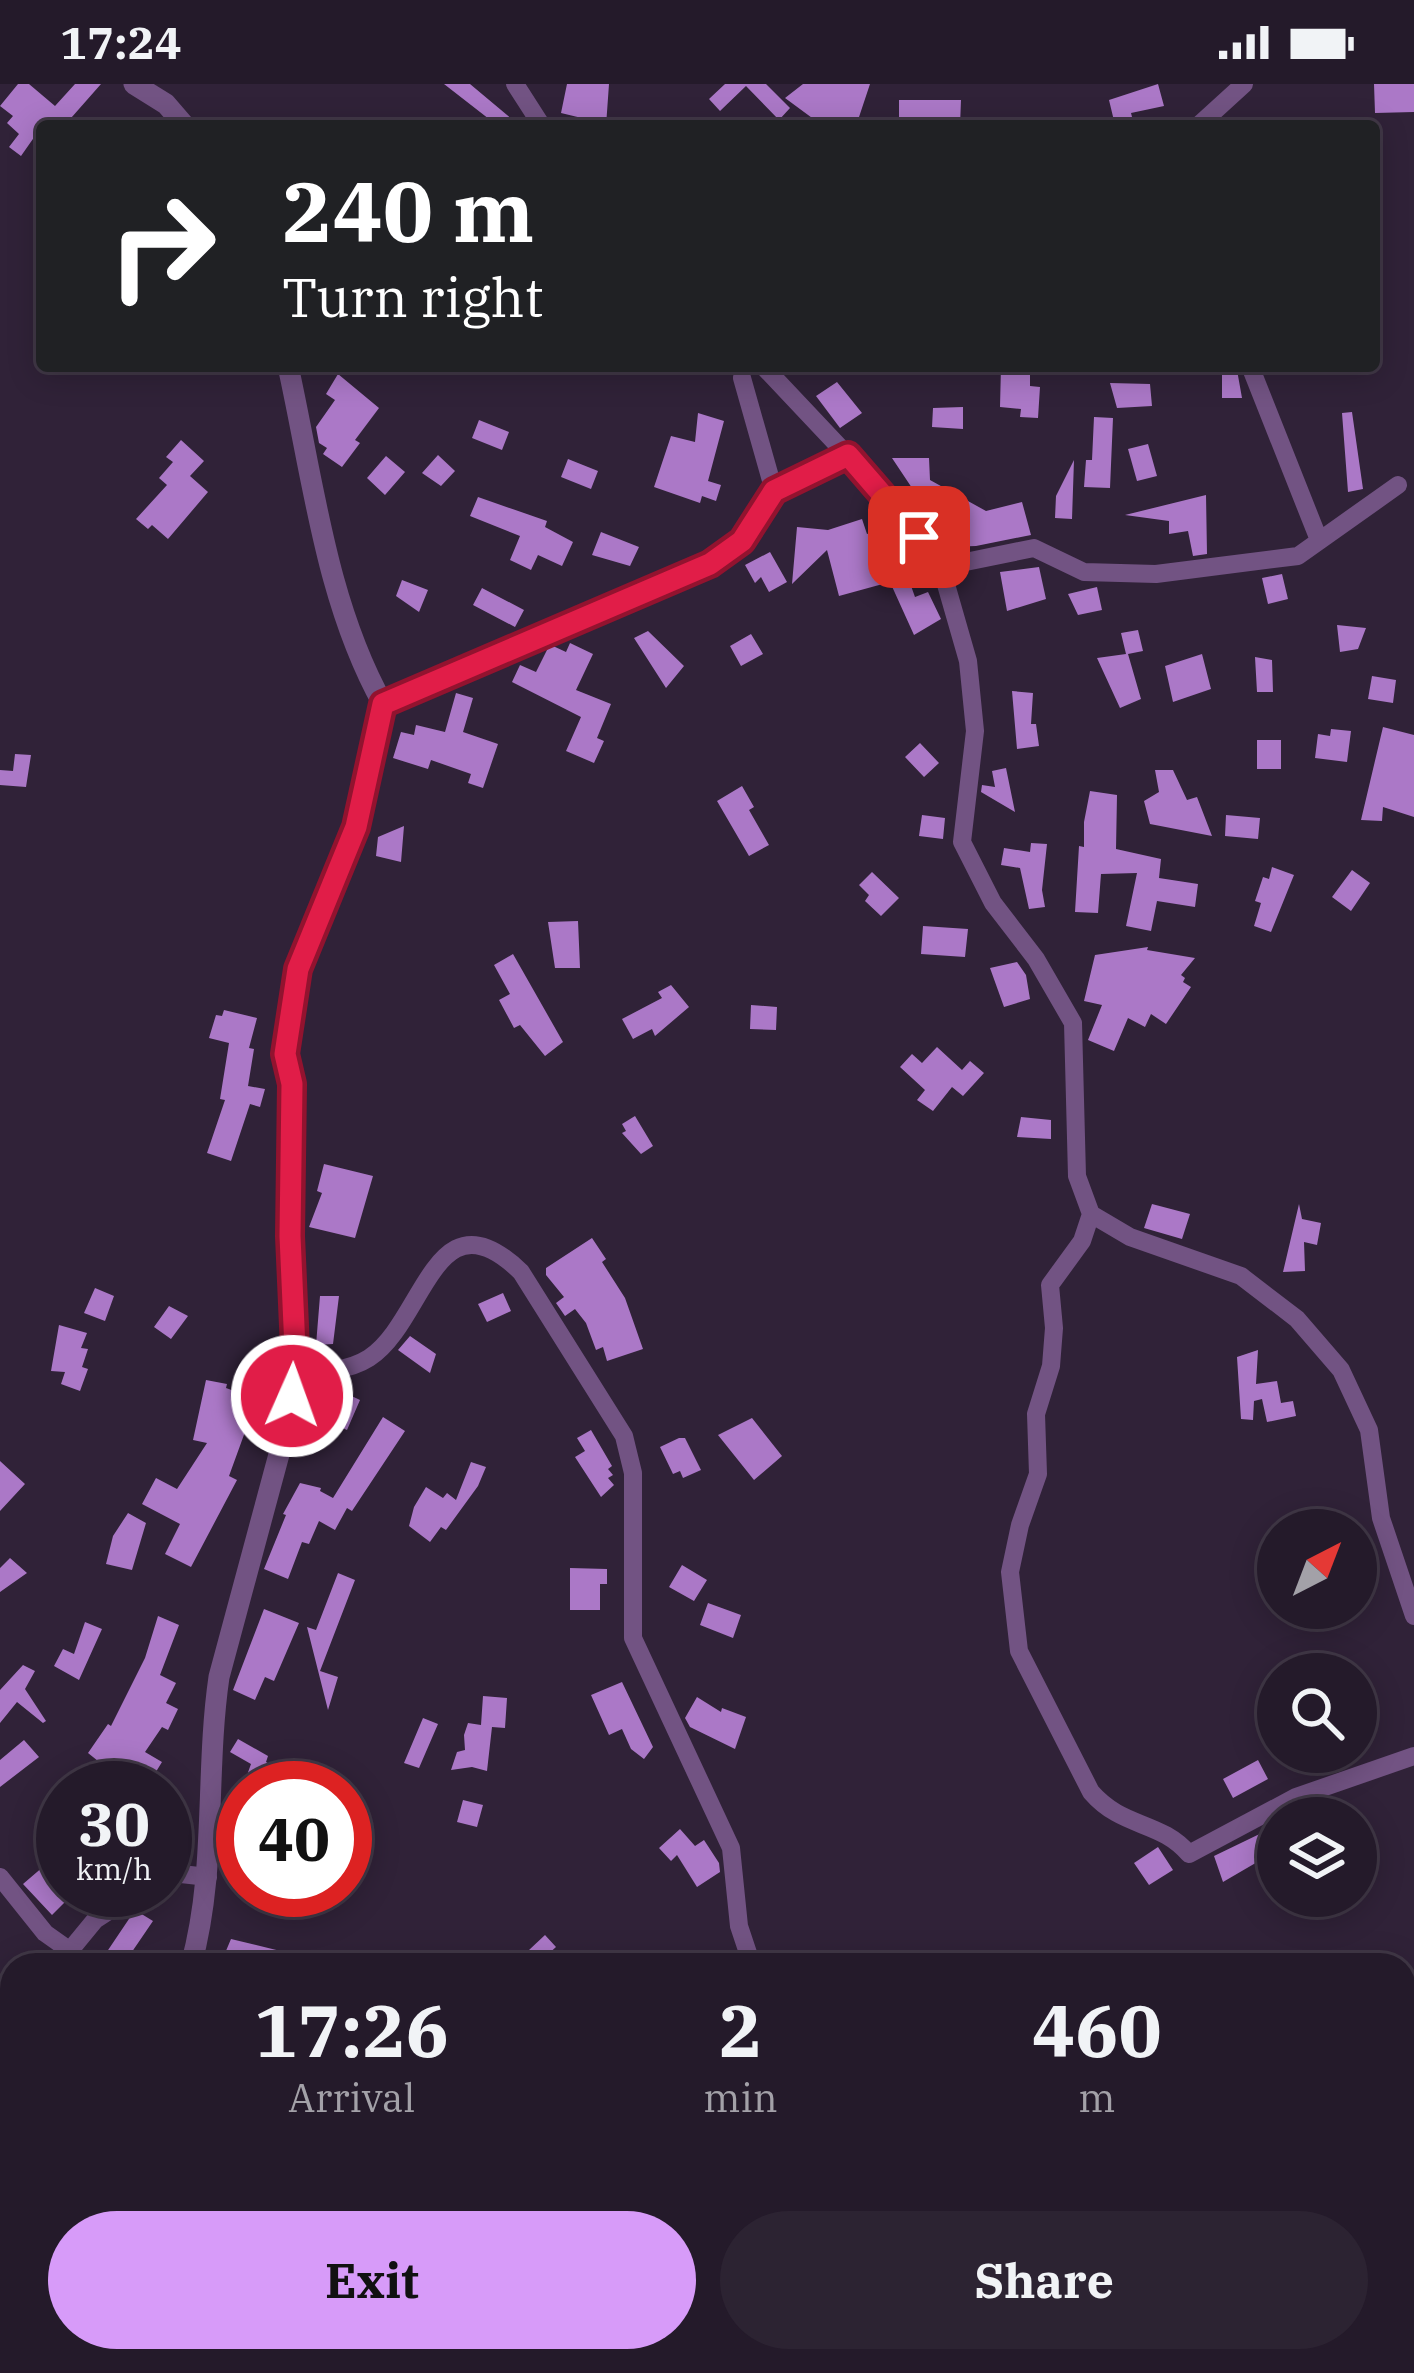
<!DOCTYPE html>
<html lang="en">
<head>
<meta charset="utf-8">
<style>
	:root { --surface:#241a2a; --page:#2c2332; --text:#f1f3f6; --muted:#a3a1a8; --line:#413847; --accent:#d79bf9 }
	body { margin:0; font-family:"IBM Plex Serif",serif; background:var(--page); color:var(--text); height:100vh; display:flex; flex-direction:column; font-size:45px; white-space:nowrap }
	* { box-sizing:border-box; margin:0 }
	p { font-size:39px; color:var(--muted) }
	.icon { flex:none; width:66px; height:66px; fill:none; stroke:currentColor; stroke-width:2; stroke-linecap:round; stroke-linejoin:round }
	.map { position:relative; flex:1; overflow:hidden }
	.details { position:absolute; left:0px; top:1869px; width:1416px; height:420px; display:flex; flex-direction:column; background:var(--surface); border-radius:36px 36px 0 0; box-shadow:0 6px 30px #0003,0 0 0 3px var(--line) }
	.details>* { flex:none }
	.top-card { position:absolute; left:36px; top:36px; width:1344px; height:252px; border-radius:12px; box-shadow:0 6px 30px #0003,0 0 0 3px var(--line); background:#202124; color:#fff; overflow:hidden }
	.needle { width:78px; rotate:42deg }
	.controls { position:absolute; left:1257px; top:1425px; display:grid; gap:24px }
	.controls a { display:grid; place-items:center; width:120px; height:120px; border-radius:50%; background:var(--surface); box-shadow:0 6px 30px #0003,0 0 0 3px var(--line); font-size:60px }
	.speed { position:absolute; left:36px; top:1677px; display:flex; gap:24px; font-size:60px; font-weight:700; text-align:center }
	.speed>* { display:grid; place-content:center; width:156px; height:156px; border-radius:50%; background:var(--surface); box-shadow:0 6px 30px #0003,0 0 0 3px var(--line); line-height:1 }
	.speed small { font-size:30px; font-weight:400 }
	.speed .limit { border:18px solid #d22; background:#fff; color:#111 }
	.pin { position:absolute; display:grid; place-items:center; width:102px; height:102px; color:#fff; margin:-51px; border-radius:24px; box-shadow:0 6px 18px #0006 }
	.me { position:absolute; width:132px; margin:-66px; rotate:2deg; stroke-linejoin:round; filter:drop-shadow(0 0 9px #0008) }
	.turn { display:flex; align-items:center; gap:42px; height:252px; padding:0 48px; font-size:54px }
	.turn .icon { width:156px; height:156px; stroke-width:2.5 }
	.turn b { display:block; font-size:84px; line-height:102px }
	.eta { display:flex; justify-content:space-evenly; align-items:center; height:204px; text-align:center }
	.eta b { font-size:72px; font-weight:700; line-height:84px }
	.cta { display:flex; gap:24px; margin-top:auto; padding:24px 48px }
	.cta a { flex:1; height:138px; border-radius:72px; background:var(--accent); color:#111; font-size:48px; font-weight:700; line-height:138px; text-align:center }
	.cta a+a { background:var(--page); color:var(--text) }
	.status { display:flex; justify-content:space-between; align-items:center; height:84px; padding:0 60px; background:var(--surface); direction:ltr }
	.status svg { height:33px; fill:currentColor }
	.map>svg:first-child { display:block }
	.building { fill:#ab78c7 }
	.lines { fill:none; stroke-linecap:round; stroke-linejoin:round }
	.minor { stroke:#725383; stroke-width:18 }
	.tertiary { stroke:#725383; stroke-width:21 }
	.route-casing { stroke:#92132f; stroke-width:30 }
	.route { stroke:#e11d48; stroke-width:21 }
</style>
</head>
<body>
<div class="status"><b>17:24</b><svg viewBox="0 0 49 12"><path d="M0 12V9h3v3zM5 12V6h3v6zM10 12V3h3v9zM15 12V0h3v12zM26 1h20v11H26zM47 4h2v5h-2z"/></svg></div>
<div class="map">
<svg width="1414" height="2289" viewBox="0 0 1414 2289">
	<rect width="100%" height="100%" fill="#302238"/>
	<path class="building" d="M18 0H29L55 22 75 0H101L64 42H42L21 72 9 63 19 50 7 39 13 32 0 22Z
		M444 0H470L520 42H498Z
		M567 0H609L606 42H589L590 36 561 29Z
		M725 0H766L790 24 779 36 746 2 720 27 709 15Z
		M803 0H870L856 42H823L785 14Z
		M1158 0 1164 22 1131 29 1133 37 1115 41 1109 16Z
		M1374 0H1414V28L1375 29Z
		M899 16H961L960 42H899Z
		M1001 282H1030V302L1040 303 1038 334 1020 333 1021 325 1000 323Z
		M1222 286H1237L1242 314H1222Z
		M338 290 379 324 355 356 360 359 342 383 323 370 327 364 319 359 316 343 335 316 326 310Z
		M837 298 862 329 840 344 816 312Z
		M1110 299 1150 300 1152 322 1117 324Z
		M963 323V345L932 343 933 324Z
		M1352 328 1363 405 1348 408 1342 329Z
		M698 329 724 337 708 397 721 401 716 417 702 412 700 419 654 403 671 352 695 358Z
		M1094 333 1113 334 1110 404 1084 403 1086 376H1092Z
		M479 336 509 348 502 366 472 354Z
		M181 356 204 377 190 392 208 408 168 455 152 441 148 445 136 435 167 401 159 394 173 378 166 373Z
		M1148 360 1157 392 1137 397 1128 365Z
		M438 371 455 387 441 402 422 389Z
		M386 372 405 388 385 411 367 394Z
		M892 374H929L930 396 986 427 1022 418 1031 451 976 462 947 463 949 454 924 433 965 421 916 410Z
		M568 375 598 387 591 405 561 393Z
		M1074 376 1072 435 1055 434 1056 412Z
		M1206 411 1207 470 1193 472 1188 447 1169 450V437L1125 431Z
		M478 413 547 437 545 443 573 458 562 482 538 471 531 486 510 476 520 452 470 432Z
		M862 435 867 450 894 442 906 472 901 474 915 513 928 508 941 535 914 551 890 498 839 512 827 466 792 500 797 443 828 446Z
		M601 448 639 463 630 482 592 471Z
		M770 468 787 498 769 508 761 493 755 499 745 481Z
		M1039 483 1046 515 1007 527 1000 488Z
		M1282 490 1288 515 1268 520 1262 494Z
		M402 496 428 506 419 528 396 512Z
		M1097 503 1102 526 1078 531 1068 510Z
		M482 504 524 526 515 543 473 521Z
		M1337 541 1366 544 1358 565 1340 568Z
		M1138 546 1143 567 1128 570 1141 615 1120 624 1097 574 1126 570 1121 549Z
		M648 547 684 582 666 604 634 554Z
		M751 550 763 570 741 582 730 562Z
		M570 559 593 570 576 606 611 620 597 654 604 657 594 679 566 667 581 633 512 598 520 581 536 588 548 564 553 562 566 568Z
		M1202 570 1211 605 1173 618 1165 582Z
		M1255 573 1272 576 1273 608H1257Z
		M1372 592 1396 596 1393 619 1368 615Z
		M1012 607 1033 609 1031 640H1036L1039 662 1017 665Z
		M456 609 473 614 463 648 498 660 483 704 468 699 471 690 431 676 428 685 393 674 401 648 414 651 416 641 445 648Z
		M1383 643 1414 651V733L1383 723 1382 737 1361 736Z
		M1331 645 1351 647 1347 678 1315 674 1318 650 1330 652Z
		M1257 656H1281V685H1257Z
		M920 659 939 679 924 693 905 673Z
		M15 670 31 671 26 703 0 701V686L13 687Z
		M1006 684 1015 728 981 708 982 701 995 703 992 687Z
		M1155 686H1173L1187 716 1197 713 1212 752 1150 740 1144 717 1159 708Z
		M742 702 754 723 749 726 769 761 749 772 717 717Z
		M1090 707 1117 711 1116 765 1161 775 1159 794 1198 800 1195 823 1157 817 1151 847 1126 842 1137 789 1101 790 1098 829 1075 828 1079 762 1084 763V738Z
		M922 731 945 734 943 755 919 752Z
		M1226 731 1260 734 1258 755 1225 752Z
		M404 742 401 778 376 772 378 753Z
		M1031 759 1047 760 1042 806 1045 823 1029 825 1020 784 1001 781 1004 764 1030 768Z
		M1272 783 1294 791 1271 848 1254 842 1261 819 1255 817 1263 793 1269 795Z
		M1352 786 1370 799 1351 827 1332 813Z
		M872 788 899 814 881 832 865 817 869 811 859 801Z
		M578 837 580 884H555L548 838Z
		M923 842 968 845 965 873 921 870Z
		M1148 863 1147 866 1195 874 1181 891 1185 894 1183 898 1191 903 1166 940 1151 930 1145 943 1128 934 1114 967 1088 956 1102 921 1084 917 1095 871Z
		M513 870 563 958 545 972 520 941 514 944 499 916 510 910 494 881Z
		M1017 878 1026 891 1030 915 1004 923 990 884Z
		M671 901 689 923 655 952 652 945 633 955 622 935 662 914 658 908Z
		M751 921 777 923 776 946 750 945Z
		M224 926 257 934 249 964 254 965 248 1002 265 1005 260 1023 250 1020 231 1077 207 1069 225 1016 220 1015 229 959 209 954 216 931 222 932Z
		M937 963 962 986 970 977 984 989 963 1012 952 1003 933 1027 917 1016 925 1006 900 983 912 970 922 979Z
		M635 1032 653 1062 641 1070 622 1049 626 1047 622 1040Z
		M1021 1033 1051 1036V1055L1017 1053Z
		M324 1080 373 1092 355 1154 309 1143 322 1109 317 1107Z
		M1152 1120 1190 1130 1182 1155 1144 1144Z
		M1299 1120 1302 1135 1321 1139 1317 1161 1304 1158 1305 1187 1283 1188Z
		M592 1154 606 1175 602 1178 625 1214 643 1265 607 1277 603 1263 596 1266 586 1239 575 1225 565 1232 556 1219 564 1213 546 1191V1184Z
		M95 1204 114 1212 105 1237 84 1229Z
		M503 1209 511 1227 487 1238 478 1220Z
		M320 1212H339L333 1260 316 1261Z
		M169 1222 188 1232 171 1255 154 1243Z
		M59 1241 87 1249 81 1264 88 1265 82 1283 88 1285 80 1307 61 1300 65 1288 51 1287Z
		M410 1252 436 1270 430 1289 398 1266Z
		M1258 1266 1256 1300 1277 1297 1281 1319 1293 1317 1296 1332 1267 1338 1262 1315 1254 1317 1253 1336 1241 1335 1237 1273Z
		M206 1296 227 1300 226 1304 257 1315 229 1392 237 1396 191 1483 165 1470 180 1440 142 1420 156 1394 177 1405 207 1359 193 1356Z
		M341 1307 360 1316 347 1346 327 1337Z
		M383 1333 405 1347 352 1427 347 1424 335 1446 319 1437 309 1460 302 1458 288 1495 264 1485 286 1431 283 1430 300 1399 321 1404 320 1407 333 1414Z
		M752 1334 782 1372 754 1396 718 1351Z
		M591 1346 612 1382 608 1385 613 1391 608 1394 614 1401 601 1413 575 1373 585 1367 577 1354Z
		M679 1354H685L701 1386 683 1394 680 1387 673 1390 660 1363Z
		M0 1377 25 1400 0 1427Z
		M471 1378 486 1383 478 1402 446 1446 441 1443 430 1458 409 1442 414 1423 426 1403 443 1414 447 1409 456 1416Z
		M128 1429 146 1439 132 1486 106 1480 113 1452Z
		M10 1474 27 1489 0 1508V1484Z
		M682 1481 707 1496 694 1517 669 1503Z
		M570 1484 607 1485V1500H600V1526H570Z
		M338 1489 355 1496 320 1587 338 1593 328 1626 307 1543 316 1546Z
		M708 1519 741 1531 733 1554 700 1541Z
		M264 1525 299 1539 274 1597 265 1593 255 1616 233 1606Z
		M158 1532 179 1541 160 1591 176 1599 166 1619 178 1625 168 1646 162 1643 145 1668 162 1678 146 1704H103L87 1691 98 1677 88 1669 108 1640 111 1642 145 1574Z
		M85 1538 102 1545 79 1596 54 1582 63 1565 74 1570Z
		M23 1581 35 1587 25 1605 46 1637 43 1639 17 1618 0 1639V1606Z
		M622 1598 653 1663 644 1675 631 1665 622 1645 609 1651 591 1611Z
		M483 1612 507 1614 505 1644 492 1643 487 1687 472 1683 451 1686 457 1668 465 1666 464 1651 468 1639 481 1641Z
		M697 1613 721 1628 722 1624 746 1633 735 1665 690 1643 685 1634Z
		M423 1634 438 1640 419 1684 404 1679Z
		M238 1655 268 1672 266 1678 285 1689 276 1703 246 1694 251 1680 230 1668Z
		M24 1656 39 1673 0 1703V1676Z
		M1258 1676 1268 1695 1233 1714 1223 1695Z
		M463 1716 483 1721 477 1743 457 1738Z
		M1278 1741V1778L1261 1784 1259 1777 1223 1798 1214 1772Z
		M680 1745 695 1762 704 1756 719 1779 720 1788 697 1803 677 1771 671 1777 659 1764Z
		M1158 1763 1173 1786 1149 1801 1134 1779Z
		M63 1778V1807L69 1814 52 1831 23 1800 44 1782 51 1791Z
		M135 1826 153 1837 123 1881H98Z
		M545 1851 556 1863 536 1881H513Z
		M231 1855 317 1876 316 1881H220Z"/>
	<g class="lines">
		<path class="minor" d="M515 0 542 42
			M1198 42 1244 0
			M763 282 896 423 941 483 968 577 975 647 962 758 993 819 1036 875 1073 939 1077 1092 1091 1130 1130 1153 1241 1192 1297 1235 1341 1286 1369 1346 1381 1434 1414 1532
			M1250 282 1319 456
			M742 294 774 407
			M941 483 1034 464 1084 488 1156 490 1298 472 1398 401
			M383 620 710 480 742 456 774 407 848 371
			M1091 1130 1082 1157 1050 1201 1054 1244 1051 1282 1036 1330 1038 1390 1020 1441 1010 1488 1019 1567 1091 1708C1123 1745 1160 1736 1189 1770L1296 1713 1414 1672
			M295 1287C320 1288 347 1288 369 1274 425 1238 435 1104 521 1188L624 1352 633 1389V1554L731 1764 739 1842 752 1881
			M165 1792 172 1789 208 1793
			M0 1793 45 1849 69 1866
			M58 1881 95 1836 141 1806
			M0 1918 12 1917
			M0 2277 108 2289
			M830 2277 833 2289
			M175 2289 193 2277"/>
		<path class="tertiary" d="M134 0 166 20 185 42
			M191 1881C217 1787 205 1689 219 1593L288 1337 295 1287 290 1152 292 1000 285 971 298 885 355 743 383 620C326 518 313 395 288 282
			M321 2277 322 2289"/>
	</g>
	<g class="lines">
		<defs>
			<path id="route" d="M292 1312 296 1287 290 1152 292 1000 285 970 298 885 356 743 383 620 710 480 742 457 774 407 848 371 919 453"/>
		</defs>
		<use href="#route" class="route-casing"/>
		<use href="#route" class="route"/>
	</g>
</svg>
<div class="controls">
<a><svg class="needle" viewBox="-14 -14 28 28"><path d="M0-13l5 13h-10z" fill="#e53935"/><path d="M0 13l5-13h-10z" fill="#a3a1a8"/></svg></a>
<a><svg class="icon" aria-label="search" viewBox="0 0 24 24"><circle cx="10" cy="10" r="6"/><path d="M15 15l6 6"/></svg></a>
<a><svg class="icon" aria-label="layers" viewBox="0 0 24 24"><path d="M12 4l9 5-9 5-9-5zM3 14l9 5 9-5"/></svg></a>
</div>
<div class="speed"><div>30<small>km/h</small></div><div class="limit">40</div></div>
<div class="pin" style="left:919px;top:453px;background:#d93025"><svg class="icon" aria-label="arrive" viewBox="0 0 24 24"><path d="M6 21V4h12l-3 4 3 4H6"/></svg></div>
<svg class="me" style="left:292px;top:1312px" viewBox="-20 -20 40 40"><circle r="17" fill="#e11d48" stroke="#fff" stroke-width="3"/><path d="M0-11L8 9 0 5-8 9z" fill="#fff"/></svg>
<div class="top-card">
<div class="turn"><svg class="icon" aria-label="right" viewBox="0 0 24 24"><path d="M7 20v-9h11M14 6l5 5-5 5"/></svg><div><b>240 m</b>Turn right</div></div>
</div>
<section class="details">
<div class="eta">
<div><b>17:26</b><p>Arrival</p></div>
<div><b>2</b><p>min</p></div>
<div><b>460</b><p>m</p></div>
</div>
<div class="cta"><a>Exit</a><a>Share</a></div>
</section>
</div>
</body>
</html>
